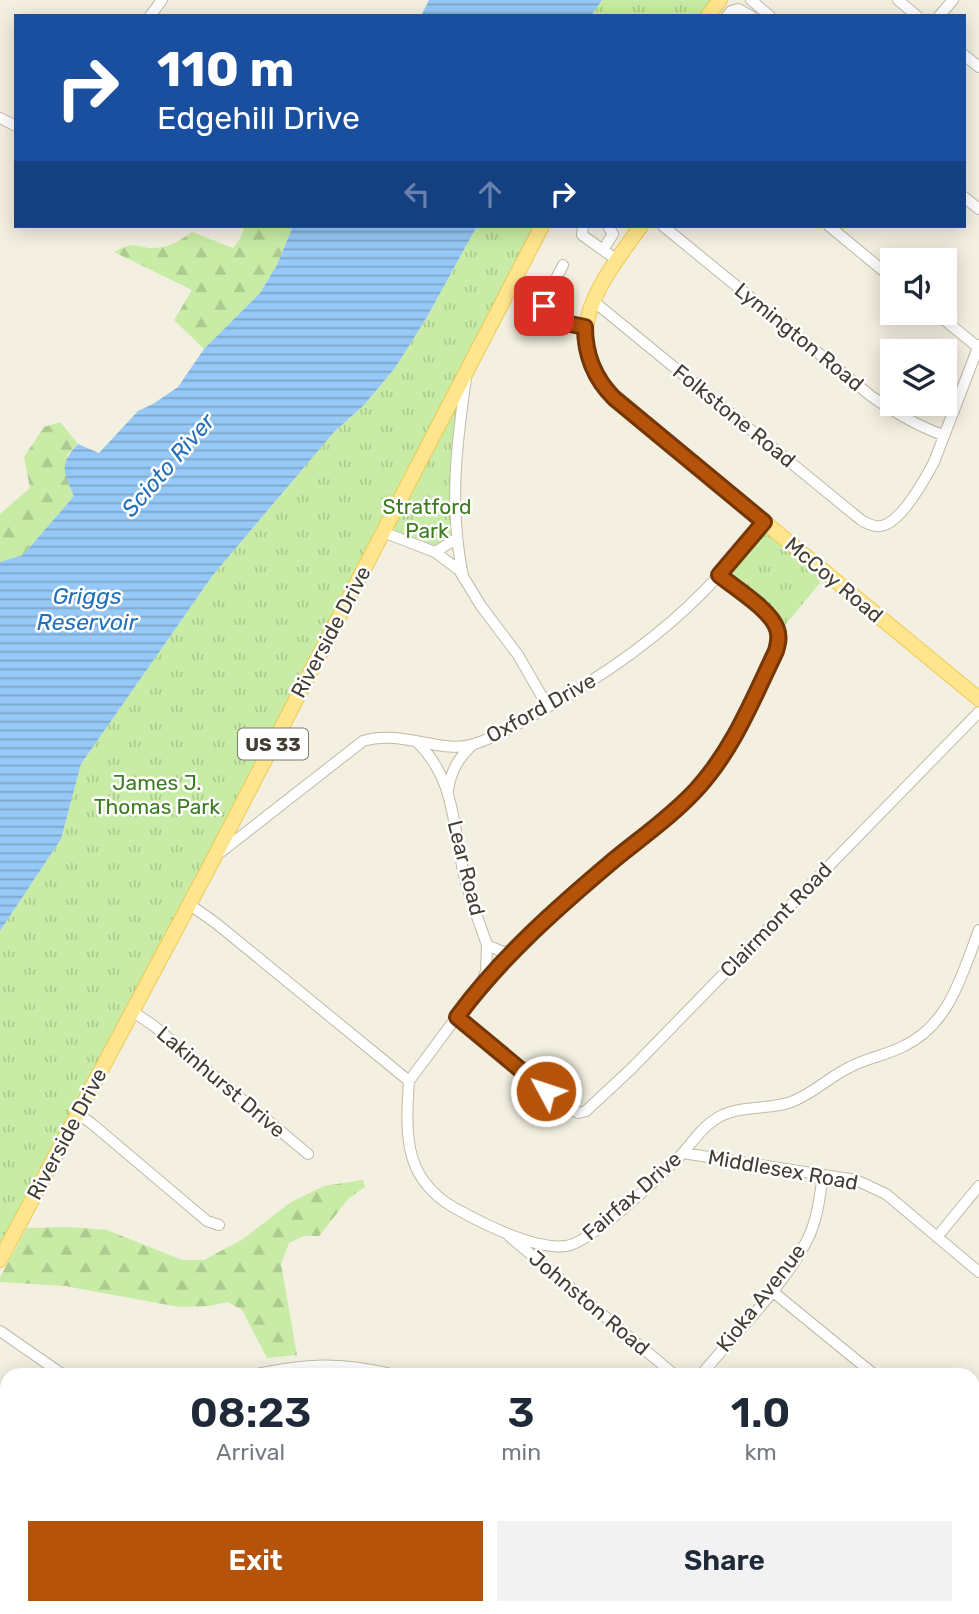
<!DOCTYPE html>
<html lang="en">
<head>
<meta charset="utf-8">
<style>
	:root { --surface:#fff; --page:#f2f2f3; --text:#1f2937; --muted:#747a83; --accent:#b45309 }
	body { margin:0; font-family:Rubik,sans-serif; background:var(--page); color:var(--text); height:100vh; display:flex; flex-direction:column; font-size:26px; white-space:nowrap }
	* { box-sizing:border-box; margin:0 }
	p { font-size:23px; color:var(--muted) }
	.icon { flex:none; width:38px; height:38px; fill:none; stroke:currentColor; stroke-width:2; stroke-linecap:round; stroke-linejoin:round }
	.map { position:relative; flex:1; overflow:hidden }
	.side { position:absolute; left:0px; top:1368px; width:980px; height:247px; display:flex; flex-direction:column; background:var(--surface); border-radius:21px 21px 0 0; box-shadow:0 4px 18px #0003 }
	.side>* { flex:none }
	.hud { position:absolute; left:14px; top:14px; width:952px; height:214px; border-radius:0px; box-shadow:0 4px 18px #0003; background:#1a4fa0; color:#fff; overflow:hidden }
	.buttons { position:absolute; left:880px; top:248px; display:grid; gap:14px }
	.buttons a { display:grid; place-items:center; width:77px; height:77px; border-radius:0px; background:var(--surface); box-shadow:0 4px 18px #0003; font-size:35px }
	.pin { position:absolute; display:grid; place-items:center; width:60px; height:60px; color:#fff; margin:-30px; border-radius:14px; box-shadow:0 4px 10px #0006 }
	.me { position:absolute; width:77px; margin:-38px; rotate:310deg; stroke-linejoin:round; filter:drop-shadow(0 0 5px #0008) }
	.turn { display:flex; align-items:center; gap:24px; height:147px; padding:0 28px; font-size:32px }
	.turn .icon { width:91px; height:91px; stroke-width:2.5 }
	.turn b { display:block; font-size:49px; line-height:60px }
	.lanes { display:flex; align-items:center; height:66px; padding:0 28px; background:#0003; justify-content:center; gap:35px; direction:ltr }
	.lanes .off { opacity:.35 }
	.eta { display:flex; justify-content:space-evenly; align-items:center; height:119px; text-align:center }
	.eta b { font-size:42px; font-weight:600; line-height:49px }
	.primary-button { display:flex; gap:14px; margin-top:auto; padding:14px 28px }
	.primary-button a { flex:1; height:80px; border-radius:0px; background:var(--accent); color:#fff; font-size:28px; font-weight:600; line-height:80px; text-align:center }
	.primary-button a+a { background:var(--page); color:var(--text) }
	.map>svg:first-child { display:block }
	.forest { fill:url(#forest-firs) }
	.park { fill:url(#park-tufts) }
	.water { fill:url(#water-rules) }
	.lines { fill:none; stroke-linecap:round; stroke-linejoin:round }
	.minor-casing { stroke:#c1baa6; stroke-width:12 }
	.major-casing { stroke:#eeca54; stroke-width:16 }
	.minor { stroke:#fff; stroke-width:10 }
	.major { stroke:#ffe68e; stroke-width:14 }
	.route-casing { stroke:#753606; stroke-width:18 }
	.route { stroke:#b45309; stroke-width:12 }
	.labels { text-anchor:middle; stroke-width:5; stroke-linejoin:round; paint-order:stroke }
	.shield { fill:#fff; stroke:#7c7870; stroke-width:2 }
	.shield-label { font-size:19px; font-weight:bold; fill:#443e32 }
	.street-label { font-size:21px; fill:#443e32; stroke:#fff }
	.park-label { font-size:21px; fill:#3d7b21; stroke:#fff }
	.water-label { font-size:23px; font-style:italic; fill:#2270b9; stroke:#fff }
</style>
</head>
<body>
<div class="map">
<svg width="979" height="1614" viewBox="0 0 979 1614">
	<defs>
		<pattern id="forest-firs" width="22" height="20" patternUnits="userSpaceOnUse" patternTransform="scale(1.75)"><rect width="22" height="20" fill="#c8eca5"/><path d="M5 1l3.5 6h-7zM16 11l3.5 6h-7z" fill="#adcb8e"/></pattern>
		<pattern id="park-tufts" width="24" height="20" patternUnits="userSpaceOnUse" patternTransform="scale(1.75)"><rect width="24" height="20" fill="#c8eca5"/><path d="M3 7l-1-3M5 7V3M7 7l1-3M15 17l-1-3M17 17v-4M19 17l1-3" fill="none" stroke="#adcb8e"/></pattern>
		<pattern id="water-rules" width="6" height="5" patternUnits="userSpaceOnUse" patternTransform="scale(1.75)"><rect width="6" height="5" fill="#96c9f7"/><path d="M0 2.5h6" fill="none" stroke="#7ca5c9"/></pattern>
	</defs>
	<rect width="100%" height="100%" fill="#f3efe1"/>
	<path class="forest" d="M245 226H293L277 265 260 293 204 349 174 320 192 290 114 252C139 239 134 249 156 248 170 247 181 240 192 232L233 248 240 239Z
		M60 422 78 444 67 455 74 496 23 555 0 562V514L30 488 24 457 44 427Z
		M363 1180 365 1187 349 1198 319 1236H304L289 1243 281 1264 297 1355 267 1358 242 1310 228 1302 209 1306 179 1307 65 1286 0 1282V1277L27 1228 69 1227 107 1230 182 1260H204L243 1239 291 1202 324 1186Z"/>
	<path class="park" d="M602 0H717L705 16H591Z
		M477 226H542L0 1260V931L61 839 81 764 213 575 334 432 364 405 395 368 427 317Z
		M455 406 459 409 453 537 434 549 396 534 393 527Z
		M767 532 824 578 781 630 729 577V571L759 535Z"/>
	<path class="water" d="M429 0H602L591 16H421Z
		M293 226H477L427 317 395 368 364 405 334 432 213 575 81 764 61 839 0 931V562L23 555 74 496C64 472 58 465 78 444L99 453 138 411 153 404 178 387 204 349 260 293 277 265Z"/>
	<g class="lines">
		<defs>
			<path id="minor" d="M751 0 770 16
				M898 0 917 16
				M150 16 162 0
				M727 16 731 11 738 9 751 16
				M939 16 953 0
				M964 55 979 67
				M0 118 16 126
				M964 197 979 209
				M583 226 582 235 617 260
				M663 226 871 396C894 412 917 426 943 435
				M829 226 892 278
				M603 250 613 234 608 226
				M563 265 545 301V312L555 321 585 327
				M592 300 861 520C869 525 878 529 887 524 905 515 925 479 934 462L979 345
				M936 313 979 348
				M383 532 435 552 456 539
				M435 552 459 570 481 606 518 655 548 707
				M463 577C449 506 456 448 466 378
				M416 741C458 781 452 831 466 883 472 904 480 924 487 945L503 952 516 949
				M448 790C451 771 458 759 471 746
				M217 855 363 741C403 729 442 755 474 744 499 736 523 721 546 708 603 676 658 638 704 591 726 569 744 545 764 522
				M189 904 217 924 409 1081C405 1139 404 1183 462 1212 488 1226 536 1250 566 1246 591 1243 659 1177 678 1158 691 1145 702 1126 719 1117 741 1105 768 1110 791 1102 813 1094 829 1077 850 1067 867 1058 887 1055 904 1046 950 1024 962 974 979 930
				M483 980 486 971 487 945
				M132 1011 154 1026 308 1154
				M457 1017 566 1107 578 1113 586 1111 632 1068 979 712
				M409 1081 473 995 496 969 590 880 670 814 706 777 732 741 779 640C775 611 741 593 719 575
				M78 1114 91 1123 207 1221 219 1225
				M683 1153 856 1180 886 1194 979 1272
				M509 1236 676 1376
				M937 1237 979 1186
				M772 1291 876 1376
				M0 1331 65 1376
				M248 1376C305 1363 342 1361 399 1376
				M700 1376C734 1335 789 1281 810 1234 818 1215 820 1195 823 1175
				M973 1485 979 1490
				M0 1538 7 1530
				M973 1577 979 1570
				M220 1608 227 1614
				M441 1608 448 1614
				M954 1608 961 1614
				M500 1614 505 1608
				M637 1614 642 1608
				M774 1614 779 1608
				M920 1614 925 1608"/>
			<path id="major" d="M708 16 720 0
				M641 226C602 281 554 335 614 398L979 699
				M0 1260 215 856 542 226"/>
		</defs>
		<use href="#minor" class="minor-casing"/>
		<use href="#major" class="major-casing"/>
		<use href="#minor" class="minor"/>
		<use href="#major" class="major"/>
	</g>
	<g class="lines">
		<defs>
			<path id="route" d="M544 306 546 315 555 321 585 327C585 355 594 378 614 398L764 522 719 575C735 588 771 610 777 629 780 637 778 644 776 651 753 699 733 750 696 790 672 816 642 837 615 859 558 907 501 957 457 1017L546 1091"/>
		</defs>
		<use href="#route" class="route-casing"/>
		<use href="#route" class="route"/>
	</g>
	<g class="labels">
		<rect class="shield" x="238" y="728.5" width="70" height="31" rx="5"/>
		<g class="shield-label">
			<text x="273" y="751">US 33</text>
		</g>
		<g class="street-label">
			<text transform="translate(799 337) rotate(39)" y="7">Lymington Road</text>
			<text transform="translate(734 416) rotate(39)" y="7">Folkstone Road</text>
			<text transform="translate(834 580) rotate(40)" y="7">McCoy Road</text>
			<text transform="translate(331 632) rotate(-62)" y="7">Riverside Drive</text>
			<text transform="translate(541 708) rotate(-29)" y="7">Oxford Drive</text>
			<text transform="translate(466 868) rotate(76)" y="7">Lear Road</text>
			<text transform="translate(776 920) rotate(-46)" y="7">Clairmont Road</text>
			<text transform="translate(221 1082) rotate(40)" y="7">Lakinhurst Drive</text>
			<text transform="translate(67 1134) rotate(-62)" y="7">Riverside Drive</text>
			<text transform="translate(783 1170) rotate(10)" y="7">Middlesex Road</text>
			<text transform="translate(632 1196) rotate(-41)" y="7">Fairfax Drive</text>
			<text transform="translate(761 1298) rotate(-52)" y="7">Kioka Avenue</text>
			<text transform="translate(589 1303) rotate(40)" y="7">Johnston Road</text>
		</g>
		<g class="park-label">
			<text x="427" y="514">Stratford<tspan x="427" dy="24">Park</tspan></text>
			<text x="157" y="790">James J.<tspan x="157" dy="24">Thomas Park</tspan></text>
		</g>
		<g class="water-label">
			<text transform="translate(168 465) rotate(-49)" y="8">Scioto River</text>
			<text x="87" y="604">Griggs<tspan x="87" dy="26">Reservoir</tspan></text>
		</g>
	</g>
</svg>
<div class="buttons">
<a><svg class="icon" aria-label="sound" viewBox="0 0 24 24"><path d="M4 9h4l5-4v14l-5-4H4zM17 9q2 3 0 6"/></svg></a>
<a><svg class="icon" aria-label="layers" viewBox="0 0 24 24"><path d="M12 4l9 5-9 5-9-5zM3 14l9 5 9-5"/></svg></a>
</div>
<div class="pin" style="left:544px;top:306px;background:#d93025"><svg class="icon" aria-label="arrive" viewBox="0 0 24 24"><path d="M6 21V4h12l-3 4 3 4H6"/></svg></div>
<svg class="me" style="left:546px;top:1091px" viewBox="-20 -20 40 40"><circle r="17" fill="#b45309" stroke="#fff" stroke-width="3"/><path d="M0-11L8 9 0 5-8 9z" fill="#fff"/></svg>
<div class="hud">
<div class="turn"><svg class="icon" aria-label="right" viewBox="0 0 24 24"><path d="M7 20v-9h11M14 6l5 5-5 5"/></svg><div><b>110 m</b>Edgehill Drive</div></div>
<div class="lanes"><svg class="icon off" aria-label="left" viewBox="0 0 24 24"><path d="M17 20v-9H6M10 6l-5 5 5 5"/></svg><svg class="icon off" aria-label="ahead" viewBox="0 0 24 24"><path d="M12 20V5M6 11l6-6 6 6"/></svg><svg class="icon" aria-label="right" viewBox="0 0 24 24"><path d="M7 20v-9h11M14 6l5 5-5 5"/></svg></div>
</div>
<section class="side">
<div class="eta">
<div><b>08:23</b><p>Arrival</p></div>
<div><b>3</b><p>min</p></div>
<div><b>1.0</b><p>km</p></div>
</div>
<div class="primary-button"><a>Exit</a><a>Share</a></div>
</section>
</div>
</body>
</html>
